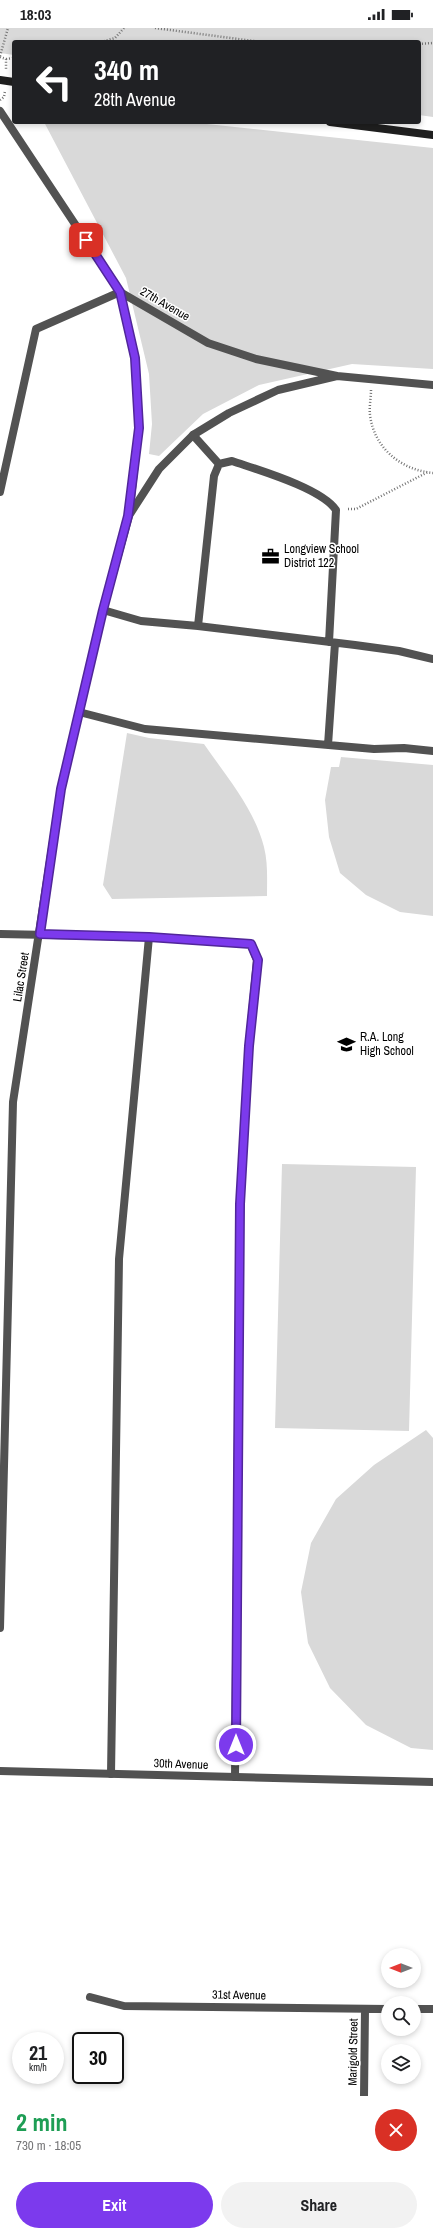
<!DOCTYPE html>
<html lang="en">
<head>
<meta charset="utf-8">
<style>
	:root { --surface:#fff; --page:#f2f2f2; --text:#202124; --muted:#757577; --accent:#7c3aed }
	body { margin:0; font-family:"Archivo Narrow",sans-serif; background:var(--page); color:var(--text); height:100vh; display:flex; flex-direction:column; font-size:15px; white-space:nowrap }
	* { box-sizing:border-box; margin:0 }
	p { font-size:13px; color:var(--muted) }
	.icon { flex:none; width:22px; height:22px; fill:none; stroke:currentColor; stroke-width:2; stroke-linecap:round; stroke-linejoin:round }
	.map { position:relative; height:2068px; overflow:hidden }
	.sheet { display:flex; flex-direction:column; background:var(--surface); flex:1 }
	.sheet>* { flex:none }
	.hud { position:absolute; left:12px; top:12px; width:409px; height:84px; border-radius:4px; box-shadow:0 2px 6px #0003; background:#202124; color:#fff; overflow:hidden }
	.needle { width:26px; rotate:270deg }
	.fabs { position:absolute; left:381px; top:1920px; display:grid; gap:8px }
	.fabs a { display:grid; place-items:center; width:40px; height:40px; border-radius:50%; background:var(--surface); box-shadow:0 2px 6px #0003; font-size:20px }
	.speed { position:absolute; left:12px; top:2004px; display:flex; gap:8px; font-size:20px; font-weight:700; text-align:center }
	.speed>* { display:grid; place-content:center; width:52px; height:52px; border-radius:50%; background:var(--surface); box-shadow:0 2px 6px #0003; line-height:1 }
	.speed small { font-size:10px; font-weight:400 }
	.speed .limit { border:2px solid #111; border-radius:6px; background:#fff; color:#111 }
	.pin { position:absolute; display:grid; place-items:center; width:34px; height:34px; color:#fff; margin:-17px; border-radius:8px; box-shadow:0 2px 6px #0006 }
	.me { position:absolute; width:44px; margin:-22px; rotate:0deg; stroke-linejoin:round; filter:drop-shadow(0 0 3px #0008) }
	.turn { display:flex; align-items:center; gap:14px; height:84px; padding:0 16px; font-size:18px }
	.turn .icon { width:52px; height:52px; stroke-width:2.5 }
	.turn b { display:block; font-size:28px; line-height:34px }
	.round { display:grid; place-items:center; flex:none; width:42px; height:42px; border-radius:21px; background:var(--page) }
	.headline { display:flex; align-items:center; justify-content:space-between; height:68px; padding:0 16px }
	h1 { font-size:24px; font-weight:800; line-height:30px; color:#1e9e55 }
	.primary-button { display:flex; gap:8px; margin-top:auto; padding:8px 16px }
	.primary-button a { flex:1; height:46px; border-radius:24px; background:var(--accent); color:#fff; font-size:16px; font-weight:800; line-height:46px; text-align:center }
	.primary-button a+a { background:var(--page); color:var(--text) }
	.status { display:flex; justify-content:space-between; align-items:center; height:28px; padding:0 20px; background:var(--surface); direction:ltr }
	.status svg { height:11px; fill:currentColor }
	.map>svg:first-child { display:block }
	.green { fill:#d9d9d9 }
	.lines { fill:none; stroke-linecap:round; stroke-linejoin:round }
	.path { stroke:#747474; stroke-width:2.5; stroke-dasharray:1 2; stroke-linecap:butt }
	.service { stroke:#525252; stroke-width:8 }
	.minor { stroke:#525252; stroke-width:8 }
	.tertiary { stroke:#525252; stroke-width:8 }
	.secondary { stroke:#1f1f1f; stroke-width:8 }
	.route-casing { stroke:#51269a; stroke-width:10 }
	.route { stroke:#7c3aed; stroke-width:7 }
	.labels { text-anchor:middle; stroke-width:3; stroke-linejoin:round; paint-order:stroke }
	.street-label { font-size:12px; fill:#000; stroke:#fff }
	.poi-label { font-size:12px; fill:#000; stroke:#fff; text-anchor:start }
</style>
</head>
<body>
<div class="status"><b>18:03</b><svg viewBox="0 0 49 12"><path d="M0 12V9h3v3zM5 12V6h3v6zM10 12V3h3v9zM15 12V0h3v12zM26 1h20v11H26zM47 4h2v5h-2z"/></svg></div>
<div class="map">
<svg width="433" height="2068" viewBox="0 0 433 2068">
	<rect width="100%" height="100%" fill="#fff"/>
	<path class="green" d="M0 0H433V89L419 87V14H14V27L0 25Z
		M44 94H188L433 120V341L352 336 259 357 203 386 159 428 149 426 152 396 149 346 126 250Z
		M127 705 149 710 204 716C226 748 254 780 264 819 268 835 267 851 267 868L112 871 103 857Z
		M341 729 433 737V888L400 884 366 867 340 845 329 809 325 772 331 739H339Z
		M282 1136 416 1139 409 1403 275 1400Z
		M426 1402 433 1410V1722L411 1720 366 1697 330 1660 308 1615 301 1564 311 1515 336 1471 374 1437Z"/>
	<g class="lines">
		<path class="path" d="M155 0 261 14
			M101 14 115 10 124 0
			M419 16 433 15
			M0 28 8 0
			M0 29 6 31V42
			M6 31 14 30
			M0 72 4 69 5 63
			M371 362C371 370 369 379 370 387 374 420 401 442 433 445
			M348 481H356L428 444"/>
		<path class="service" d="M193 407 219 436
			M0 464 36 301 120 264
			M103 582 141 593 198 598 355 617 399 623 433 631
			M198 598 214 448 219 436 232 433C258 442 321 460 336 482L329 614
			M79 684 145 701 374 721 404 720 433 723
			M328 717 335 615
			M111 1746 119 1231 149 909"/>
		<path class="minor" d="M0 83 120 264 208 315 256 331 337 348
			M130 486 159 441 193 407 229 385 278 362 337 348 433 357
			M0 906 149 909 251 916 257 932 249 1018 240 1175 235 1749
			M0 1600 13 1074 61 761 103 582 129 488 139 399 135 330 120 264
			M90 1969 124 1978 388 1981
			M414 1981H433
			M364 2068 365 1981"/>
		<path class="tertiary" d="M0 1743 433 1754"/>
		<path class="secondary" d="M0 52 14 54
			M330 94 433 107"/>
	</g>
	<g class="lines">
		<defs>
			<path id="route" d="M86 212 120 264 135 330 139 400 128 488 103 582 61 761 40 906 149 909 251 916 258 932 249 1018 240 1176 236 1717"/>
		</defs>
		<use href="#route" class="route-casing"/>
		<use href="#route" class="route"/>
	</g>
	<defs>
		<symbol id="office-bare" viewBox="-9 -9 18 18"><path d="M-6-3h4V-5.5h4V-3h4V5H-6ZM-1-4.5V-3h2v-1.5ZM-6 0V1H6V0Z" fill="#000" stroke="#fff" stroke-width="2.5" paint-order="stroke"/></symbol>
		<symbol id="school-bare" viewBox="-9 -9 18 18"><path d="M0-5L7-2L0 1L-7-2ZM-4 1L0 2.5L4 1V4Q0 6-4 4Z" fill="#000" stroke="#fff" stroke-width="2.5" paint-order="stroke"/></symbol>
	</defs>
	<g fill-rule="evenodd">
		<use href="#office-bare" x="258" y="516" width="25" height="25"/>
		<use href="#school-bare" x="334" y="1004" width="25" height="25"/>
	</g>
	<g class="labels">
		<g class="street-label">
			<text transform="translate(165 276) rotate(30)" y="4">27th Avenue</text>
			<text transform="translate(21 949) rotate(-81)" y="4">Lilac Street</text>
			<text transform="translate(181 1736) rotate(2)" y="4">30th Avenue</text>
			<text transform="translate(239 1967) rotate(1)" y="4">31st Avenue</text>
			<text transform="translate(353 2024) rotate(-89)" y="4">Marigold Street</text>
		</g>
		<g class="poi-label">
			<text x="284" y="525">Longview School<tspan x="284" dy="14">District 122</tspan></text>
			<text x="360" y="1013">R.A. Long<tspan x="360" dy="14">High School</tspan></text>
		</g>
	</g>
</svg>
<div class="fabs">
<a><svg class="needle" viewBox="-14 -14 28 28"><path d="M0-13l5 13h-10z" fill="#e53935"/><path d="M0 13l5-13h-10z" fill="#757577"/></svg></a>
<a><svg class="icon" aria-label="search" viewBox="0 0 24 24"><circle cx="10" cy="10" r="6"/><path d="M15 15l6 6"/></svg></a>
<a><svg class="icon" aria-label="layers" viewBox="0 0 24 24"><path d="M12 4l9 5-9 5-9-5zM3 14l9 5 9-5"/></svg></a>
</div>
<div class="speed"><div>21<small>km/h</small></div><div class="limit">30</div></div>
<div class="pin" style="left:86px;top:212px;background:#d93025"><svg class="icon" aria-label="arrive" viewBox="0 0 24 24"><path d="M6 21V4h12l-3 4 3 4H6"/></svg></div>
<svg class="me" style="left:236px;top:1717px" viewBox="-20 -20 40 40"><circle r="17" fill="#7c3aed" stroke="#fff" stroke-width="3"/><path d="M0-11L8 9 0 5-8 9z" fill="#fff"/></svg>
<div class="hud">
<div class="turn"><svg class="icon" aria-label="left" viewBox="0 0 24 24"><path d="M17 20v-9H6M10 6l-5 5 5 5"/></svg><div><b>340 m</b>28th Avenue</div></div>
</div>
</div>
<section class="sheet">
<div class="headline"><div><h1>2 min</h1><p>730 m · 18:05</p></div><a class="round" style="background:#d93025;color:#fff"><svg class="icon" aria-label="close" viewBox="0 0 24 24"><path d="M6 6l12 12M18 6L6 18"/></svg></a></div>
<div class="primary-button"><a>Exit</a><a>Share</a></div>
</section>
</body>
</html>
